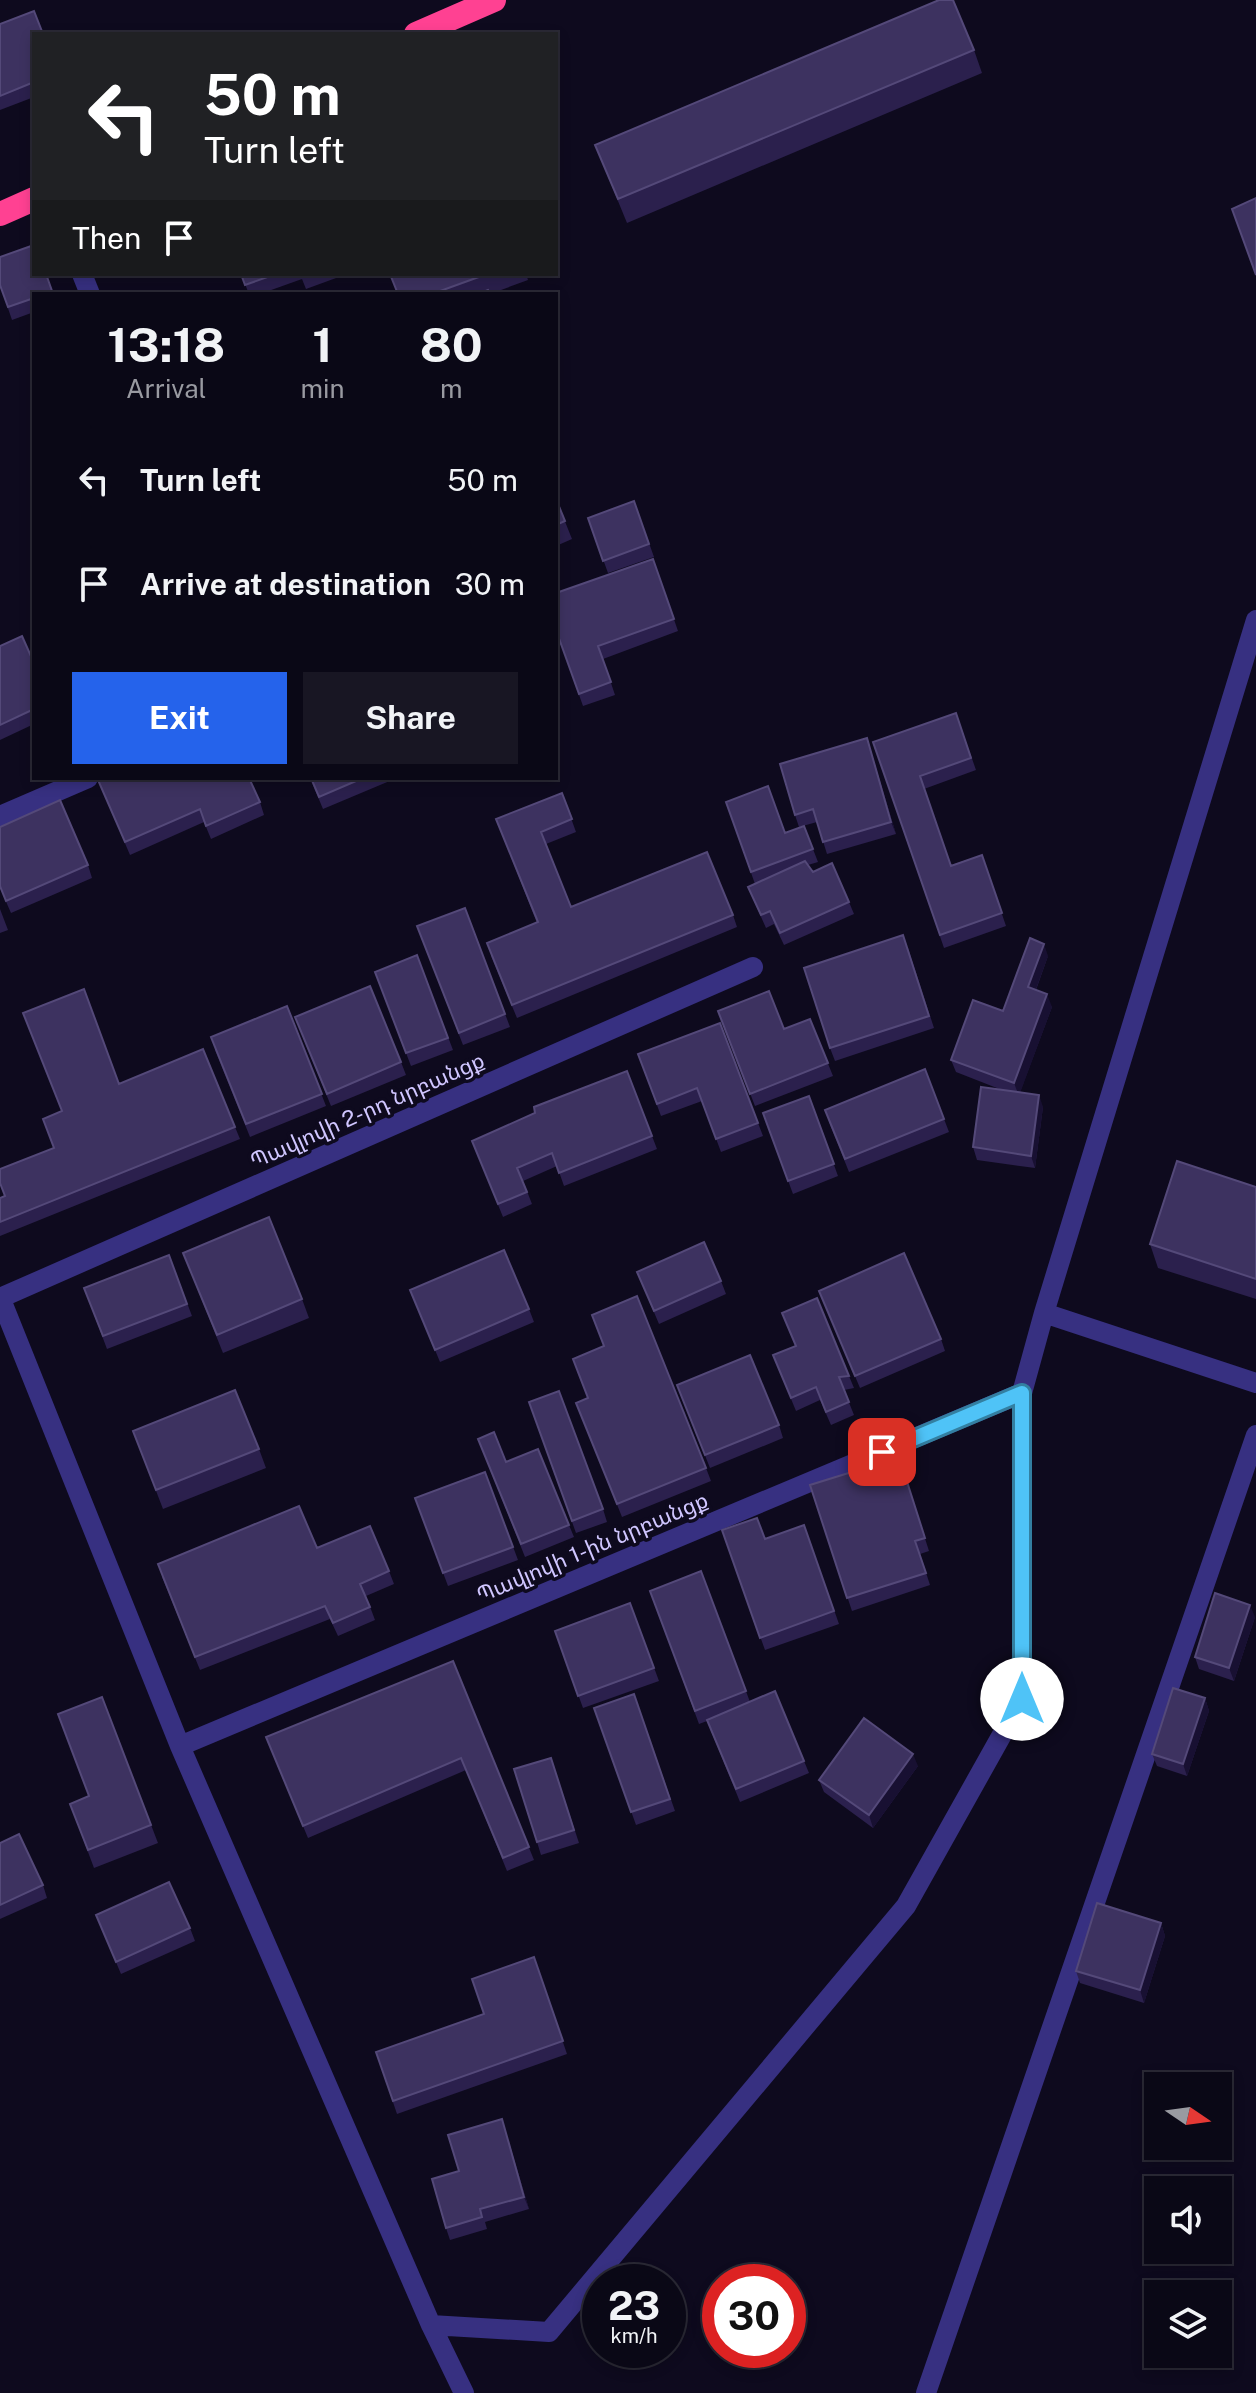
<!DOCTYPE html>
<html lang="en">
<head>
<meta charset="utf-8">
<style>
	:root { --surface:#0a0816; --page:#181623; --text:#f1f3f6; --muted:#999aa1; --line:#2a2935; --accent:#2563eb }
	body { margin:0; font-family:"Public Sans","Noto Sans Armenian",sans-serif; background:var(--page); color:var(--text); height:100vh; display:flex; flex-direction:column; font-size:30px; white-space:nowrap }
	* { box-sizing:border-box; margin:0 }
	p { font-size:26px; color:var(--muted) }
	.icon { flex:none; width:44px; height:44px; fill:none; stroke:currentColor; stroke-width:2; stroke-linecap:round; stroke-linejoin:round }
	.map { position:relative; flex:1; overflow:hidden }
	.panel { position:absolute; left:32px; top:292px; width:526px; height:488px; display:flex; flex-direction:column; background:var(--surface); border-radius:0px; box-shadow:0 4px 12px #0003,0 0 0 2px var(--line) }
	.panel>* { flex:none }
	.guide { position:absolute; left:32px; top:32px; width:526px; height:244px; border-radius:0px; box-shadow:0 4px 12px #0003,0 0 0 2px var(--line); background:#202124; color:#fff; overflow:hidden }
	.needle { width:52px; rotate:103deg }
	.fabs { position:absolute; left:1144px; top:2072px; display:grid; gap:16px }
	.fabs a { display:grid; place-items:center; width:88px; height:88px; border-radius:0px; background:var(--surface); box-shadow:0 4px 12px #0003,0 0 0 2px var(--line); font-size:40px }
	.speed { position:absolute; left:582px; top:2264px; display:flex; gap:16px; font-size:40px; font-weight:700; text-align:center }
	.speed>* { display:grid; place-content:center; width:104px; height:104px; border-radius:50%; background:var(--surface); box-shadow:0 4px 12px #0003,0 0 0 2px var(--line); line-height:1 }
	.speed small { font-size:20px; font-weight:400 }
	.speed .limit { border:12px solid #d22; background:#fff; color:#111 }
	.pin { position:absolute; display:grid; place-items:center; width:68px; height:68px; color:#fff; margin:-34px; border-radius:16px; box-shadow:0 4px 12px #0006 }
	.me { position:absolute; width:88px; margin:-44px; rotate:0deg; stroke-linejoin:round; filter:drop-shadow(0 0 6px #0008) }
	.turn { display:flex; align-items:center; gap:28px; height:168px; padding:0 40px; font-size:36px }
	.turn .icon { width:104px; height:104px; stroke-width:2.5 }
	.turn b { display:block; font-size:56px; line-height:68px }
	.then { display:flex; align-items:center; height:76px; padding:0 40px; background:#0003; gap:16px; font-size:30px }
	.eta { display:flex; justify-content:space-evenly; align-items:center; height:136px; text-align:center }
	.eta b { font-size:48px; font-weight:700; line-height:56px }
	.primary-button { display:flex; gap:16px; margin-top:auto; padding:16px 40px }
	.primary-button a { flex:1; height:92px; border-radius:0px; background:var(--accent); color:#fff; font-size:32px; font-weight:700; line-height:92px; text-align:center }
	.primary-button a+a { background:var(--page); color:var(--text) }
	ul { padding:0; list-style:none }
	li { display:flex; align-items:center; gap:24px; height:104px; padding:0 40px }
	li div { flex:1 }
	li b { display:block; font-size:30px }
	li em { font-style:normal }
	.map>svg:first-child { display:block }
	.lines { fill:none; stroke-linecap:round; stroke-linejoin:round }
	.street { stroke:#373081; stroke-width:20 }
	.highway { stroke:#ff4192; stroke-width:24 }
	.wall { fill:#2b204d }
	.shaded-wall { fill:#181032 }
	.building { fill:#3d3260; stroke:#544979; stroke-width:2 }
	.route-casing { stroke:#337fa1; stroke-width:20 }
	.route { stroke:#4fc3f7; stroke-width:14 }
	.labels { text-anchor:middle; stroke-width:7; stroke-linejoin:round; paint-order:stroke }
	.street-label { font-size:22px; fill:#d0c6ff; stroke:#0e0a1e }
</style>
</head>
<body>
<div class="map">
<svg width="1256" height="2393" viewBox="0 0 1256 2393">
	<rect width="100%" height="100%" fill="#0e0a1e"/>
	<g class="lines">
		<path class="street" d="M82 274 90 294
			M0 816 88 778
			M0 1297 180 1746 431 2325 464 2393
			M0 1298 753 967
			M1044 1313 1256 1383
			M180 1746 1022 1393
			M431 2325 549 2332 906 1906 1022 1699V1393L1044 1313 1256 620
			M926 2393 1256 1435"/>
		<path class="highway" d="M416 34 494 0
			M0 214 34 199"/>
	</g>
	<path class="wall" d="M0 24 34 34V97L0 110Z
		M974 50 982 73 627 223 595 145Z
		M46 274 53 294H34V312L12 320 0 285Z
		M241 274H300L302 279 260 294H249Z
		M300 274H347L306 289Z
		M390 274H526L528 280 490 294H398Z
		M556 499 572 539 556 546Z
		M634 501 654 557 608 573 588 518Z
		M653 559 678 631 603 659 615 695 583 706 556 630Z
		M0 646 34 663V724L0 740Z
		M956 713 976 770 924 789 951 865 982 855 1006 926 944 948 873 742Z
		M867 738 896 834 827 854 817 822 799 827 795 815Z
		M310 778H391L392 780 323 809Z
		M98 780 260 802 264 815 211 839 204 822 130 855Z
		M562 793 576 832 546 844 571 907 733 915 737 927 517 1018 491 956 537 923 496 819Z
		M726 802 785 833 804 826 818 862 808 865 813 872 849 902 854 914 784 945 774 924 766 928 753 899 748 887 755 884Z
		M0 827 88 865 92 878 11 913 0 888Z
		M465 908 510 1027 463 1045 417 926Z
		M0 909 8 930 0 933Z
		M908 948 934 1028 835 1061 830 1048Z
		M417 955 453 1050 411 1066 375 972Z
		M1048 956 1036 990 1052 1007 1020 1092 1043 1107 1035 1168 977 1160 973 1147 1002 1090 956 1072 951 1060 1003 1011Z
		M287 1006 326 1106 250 1137 215 1050Z
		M718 1011 784 1029 810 1019 833 1076 755 1106Z
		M720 1023 763 1136 721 1152 702 1101 661 1116 638 1054Z
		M300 1030 401 1062 406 1075 331 1106Z
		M925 1069 949 1132 849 1172 829 1122Z
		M627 1071 657 1149 564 1186 557 1166 523 1181 532 1204 503 1217 472 1141Z
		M119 1084 235 1127 240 1139 0 1236V1198L5 1196 54 1148 62 1111Z
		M809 1096 838 1176 793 1194 763 1113Z
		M1256 1187V1299L1158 1268 1150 1244Z
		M183 1253 302 1299 309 1318 223 1353Z
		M169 1255 192 1316 107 1349 84 1288Z
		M637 1272 721 1281 726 1294 659 1324Z
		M410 1290 529 1309 534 1322 440 1362Z
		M819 1291 941 1339 945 1351 860 1388Z
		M773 1355 849 1376 854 1388 844 1390 854 1415 831 1425 820 1400 796 1411Z
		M677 1385 779 1425 783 1438 710 1468Z
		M588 1398 706 1468 711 1481 622 1517 581 1415Z
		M529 1402 603 1509 607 1522 576 1533Z
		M133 1431 259 1449 266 1468 163 1509Z
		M478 1439 506 1462 569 1525 574 1537 525 1557Z
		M871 1466 874 1475 906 1479 929 1551 920 1554 930 1585 852 1611 810 1485Z
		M485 1472 518 1560 448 1586 415 1498Z
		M804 1525 839 1624 765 1650 722 1530 765 1539Z
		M317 1548 389 1571 394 1584 366 1596 375 1620 338 1636 330 1619 200 1670 162 1577Z
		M701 1571 750 1702 804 1761 809 1773 740 1802 707 1721 699 1724 650 1591Z
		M630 1603 659 1681 583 1708 555 1631Z
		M1255 1617 1234 1681 1199 1669 1195 1657Z
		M453 1661 534 1860 507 1871 466 1770 308 1838 271 1750Z
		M634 1694 675 1811 636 1825 594 1708Z
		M102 1697 158 1843 94 1868 70 1804 89 1796Z
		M1205 1698 1209 1711 1187 1776 1157 1766 1152 1754Z
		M551 1758 579 1843 541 1855 537 1842Z
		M918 1766 873 1828 824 1792 819 1780Z
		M0 1843 43 1885 47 1898 0 1919Z
		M96 1915 190 1928 195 1941 121 1974Z
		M1161 1923 1165 1936 1144 2003 1080 1983 1076 1971Z
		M534 1957 567 2054 397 2114 376 2052 484 2014Z
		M502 2119 529 2209 485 2222 487 2229 450 2240 446 2228 459 2171Z"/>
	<path class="shaded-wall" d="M867 738 871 751 896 834 891 822Z
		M1044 944 1048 956 1032 1000 1028 987Z
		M1047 994 1052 1007 1019 1096 1014 1083Z
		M1039 1095 1043 1107 1035 1168 1031 1156Z
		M1250 1605 1255 1617 1234 1681 1229 1668Z
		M1205 1698 1209 1711 1187 1776 1183 1764Z
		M913 1754 918 1766 873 1828 869 1815Z
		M1161 1923 1165 1936 1144 2003 1140 1990Z
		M502 2119 506 2132 529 2209 524 2197Z"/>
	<path class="building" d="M939 0H953L974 50 618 199 595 145Z
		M34 11 43 34H34V82L0 96V24Z
		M1256 198V275L1232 209Z
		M34 245V274H46L52 291 45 294H34V298L8 307 0 285V257Z
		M241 274H276L245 285Z
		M390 274H487L432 294H398Z
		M488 290 490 294H478Z
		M556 499 565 521 556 525Z
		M634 501 649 544 603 561 588 518Z
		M653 559 674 619 598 646 611 682 579 694 556 630V593Z
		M22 636 34 663V709L0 725V646Z
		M956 713 971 758 920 776 951 866 982 855 1002 913 940 935 873 742Z
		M867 738 891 822 823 842 813 809 795 815 780 764Z
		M102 778H249L260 802 206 826 200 809 125 842 98 780Z
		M311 778H363L319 797Z
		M768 786 785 833 804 826 813 849 751 872 726 802Z
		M562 793 572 819 541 832 571 907 707 852 733 915 512 1005 487 943 538 922 496 819Z
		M60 800 88 865 6 901 0 886V827Z
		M805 861 813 872 832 863 849 902 780 933 770 911 761 915 748 887Z
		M465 908 505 1014 459 1033 417 926Z
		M903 935 929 1016 830 1048 804 968Z
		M1030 938 1044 944 1028 987 1047 994 1014 1083 951 1060 973 1000 1003 1011Z
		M417 955 448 1038 406 1053 375 972Z
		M370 986 401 1062 327 1094 295 1017Z
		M84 989 119 1084 203 1049 235 1127 0 1222V1198L5 1196 0 1183V1169L54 1148 43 1119 62 1111 23 1013Z
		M769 991 784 1029 810 1019 828 1063 750 1094 718 1011Z
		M287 1006 322 1094 246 1124 211 1037Z
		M720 1023 758 1123 716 1139 697 1088 657 1104 638 1054Z
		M925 1069 944 1119 845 1159 825 1110Z
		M627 1071 652 1136 559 1173 552 1153 517 1168 527 1192 498 1204 472 1141 535 1113 534 1107Z
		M981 1087 1039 1095 1031 1156 973 1147Z
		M809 1096 834 1164 788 1181 763 1113Z
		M1177 1161 1256 1187V1279L1150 1244Z
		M269 1217 302 1299 217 1335 183 1253Z
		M704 1242 721 1281 654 1311 637 1272Z
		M504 1250 529 1309 435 1350 410 1290Z
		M904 1253 941 1339 855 1376 819 1291Z
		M169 1255 187 1304 103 1336 84 1288Z
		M637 1296 706 1468 617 1504 576 1403 588 1398 573 1359 604 1346 592 1315Z
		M817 1298 849 1376 839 1377 849 1402 826 1412 816 1387 791 1398 773 1355 796 1346 782 1313Z
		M750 1355 779 1425 705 1455 677 1385Z
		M235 1390 259 1449 156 1490 133 1431Z
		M559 1391 603 1509 572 1521 529 1402Z
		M494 1432 506 1462 538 1449 569 1525 521 1544 478 1439Z
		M871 1466 873 1475 902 1466 925 1538 915 1541 926 1573 847 1598 810 1485Z
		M485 1472 513 1547 443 1573 415 1498Z
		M299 1506 317 1548 370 1526 389 1571 360 1584 370 1607 333 1623 325 1606 195 1657 158 1564Z
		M757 1518 765 1539 804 1525 834 1611 760 1638 722 1530Z
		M701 1571 746 1691 695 1711 650 1591Z
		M1215 1593 1250 1605 1229 1668 1195 1657Z
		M630 1603 654 1668 578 1696 555 1631Z
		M453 1661 529 1847 503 1858 461 1758 303 1826 266 1737Z
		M1173 1688 1205 1698 1183 1764 1152 1754Z
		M775 1691 804 1761 736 1789 707 1720Z
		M634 1694 670 1799 631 1812 594 1708Z
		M102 1697 151 1825 88 1850 70 1804 89 1796 58 1714Z
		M864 1718 913 1754 869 1815 819 1780Z
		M551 1758 574 1830 537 1842 514 1769Z
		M19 1834 43 1885 0 1905V1843Z
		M169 1882 190 1928 116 1962 96 1915Z
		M1097 1903 1161 1923 1140 1990 1076 1971Z
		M534 1957 563 2041 393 2101 376 2052 484 2014 472 1979Z
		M502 2119 524 2197 480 2209 482 2217 446 2228 432 2179 459 2171 448 2135Z"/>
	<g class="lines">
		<defs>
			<path id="route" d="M882 1452 1022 1393V1699"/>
		</defs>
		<use href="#route" class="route-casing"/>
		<use href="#route" class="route"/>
	</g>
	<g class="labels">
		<g class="street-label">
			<text transform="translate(367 1110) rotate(-24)" y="8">Պավլովի 2-րդ նրբանցք</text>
			<text transform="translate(592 1547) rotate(-23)" y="8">Պավլովի 1-ին նրբանցք</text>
		</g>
	</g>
</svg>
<div class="fabs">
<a><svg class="needle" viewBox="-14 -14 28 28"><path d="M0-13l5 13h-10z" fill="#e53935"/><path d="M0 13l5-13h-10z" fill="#999aa1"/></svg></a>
<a><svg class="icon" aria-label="sound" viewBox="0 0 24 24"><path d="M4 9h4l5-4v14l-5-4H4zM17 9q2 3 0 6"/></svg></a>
<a><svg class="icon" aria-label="layers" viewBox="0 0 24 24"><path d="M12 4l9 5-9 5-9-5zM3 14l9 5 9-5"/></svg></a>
</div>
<div class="speed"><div>23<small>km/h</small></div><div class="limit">30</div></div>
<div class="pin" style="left:882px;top:1452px;background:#d93025"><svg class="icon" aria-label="arrive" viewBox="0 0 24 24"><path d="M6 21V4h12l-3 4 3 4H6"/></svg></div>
<svg class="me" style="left:1022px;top:1699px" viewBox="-20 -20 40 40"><circle r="19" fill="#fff"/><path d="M0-13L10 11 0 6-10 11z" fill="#4fc3f7"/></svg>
<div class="guide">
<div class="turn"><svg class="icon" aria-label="left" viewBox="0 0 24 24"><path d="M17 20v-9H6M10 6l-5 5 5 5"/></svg><div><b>50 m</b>Turn left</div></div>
<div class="then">Then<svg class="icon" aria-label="arrive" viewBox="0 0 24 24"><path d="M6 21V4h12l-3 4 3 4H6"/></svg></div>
</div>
<section class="panel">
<div class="eta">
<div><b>13:18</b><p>Arrival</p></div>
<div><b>1</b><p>min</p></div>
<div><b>80</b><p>m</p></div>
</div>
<ul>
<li><svg class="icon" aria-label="left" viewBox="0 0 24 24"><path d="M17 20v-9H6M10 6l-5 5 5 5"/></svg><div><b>Turn left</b></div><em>50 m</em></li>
<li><svg class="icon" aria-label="arrive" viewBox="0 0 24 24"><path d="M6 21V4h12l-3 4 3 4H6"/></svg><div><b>Arrive at destination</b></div><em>30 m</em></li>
</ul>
<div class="primary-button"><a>Exit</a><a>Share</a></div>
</section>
</div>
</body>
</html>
